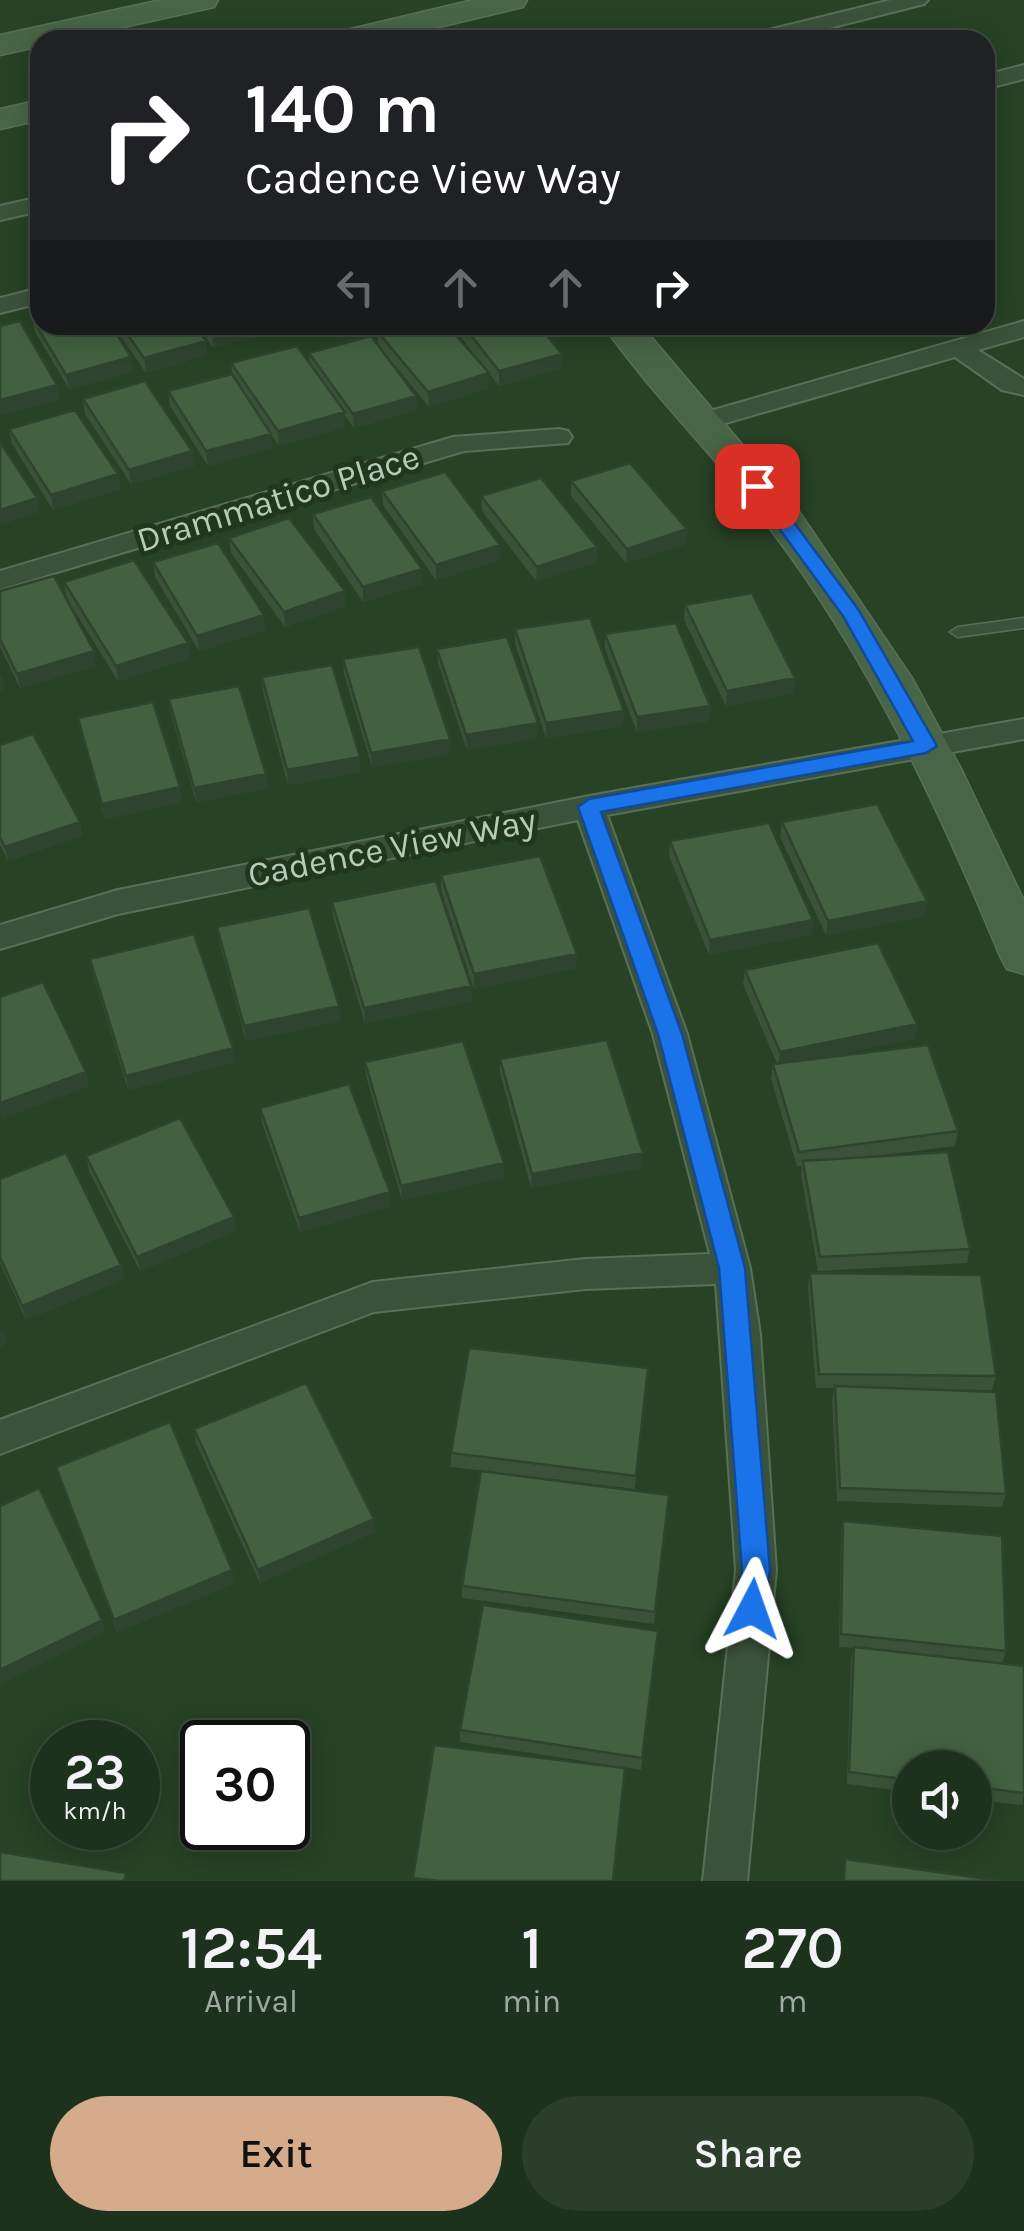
<!DOCTYPE html>
<html lang="en">
<head>
<meta charset="utf-8">
<style>
	:root { --surface:#1d321c; --page:#2a3e29; --text:#f1f3f6; --muted:#a0aaa3; --line:#3b4d3b; --accent:#d6ab8b }
	body { margin:0; font-family:Karla,sans-serif; background:var(--page); color:var(--text); height:100vh; display:flex; flex-direction:column; font-size:38px; white-space:nowrap }
	* { box-sizing:border-box; margin:0 }
	p { font-size:32px; color:var(--muted) }
	.icon { flex:none; width:55px; height:55px; fill:none; stroke:currentColor; stroke-width:2; stroke-linecap:round; stroke-linejoin:round }
	.map { position:relative; height:1881px; overflow:hidden }
	.details { display:flex; flex-direction:column; background:var(--surface); flex:1 }
	.details>* { flex:none }
	.guide { position:absolute; left:30px; top:30px; width:965px; height:305px; border-radius:30px; box-shadow:0 5px 25px #0003,0 0 0 2px var(--line); background:#202124; color:#fff; overflow:hidden }
	.fabs { position:absolute; left:892px; top:1750px; display:grid; gap:20px }
	.fabs a { display:grid; place-items:center; width:100px; height:100px; border-radius:50%; background:var(--surface); box-shadow:0 5px 25px #0003,0 0 0 2px var(--line); font-size:50px }
	.speed { position:absolute; left:30px; top:1720px; display:flex; gap:20px; font-size:50px; font-weight:700; text-align:center }
	.speed>* { display:grid; place-content:center; width:130px; height:130px; border-radius:50%; background:var(--surface); box-shadow:0 5px 25px #0003,0 0 0 2px var(--line); line-height:1 }
	.speed small { font-size:25px; font-weight:400 }
	.speed .limit { border:5px solid #111; border-radius:15px; background:#fff; color:#111 }
	.pin { position:absolute; display:grid; place-items:center; width:85px; height:85px; color:#fff; margin:-42px; border-radius:20px; box-shadow:0 5px 15px #0006 }
	.me { position:absolute; width:110px; margin:-55px; rotate:4deg; stroke-linejoin:round; filter:drop-shadow(0 0 8px #0008) }
	.turn { display:flex; align-items:center; gap:35px; height:210px; padding:0 50px; font-size:45px }
	.turn .icon { width:130px; height:130px; stroke-width:2.5 }
	.turn b { display:block; font-size:70px; line-height:85px }
	.lanes { display:flex; align-items:center; height:95px; padding:0 50px; background:#0003; justify-content:center; gap:50px; direction:ltr }
	.lanes .off { opacity:.35 }
	.eta { display:flex; justify-content:space-evenly; align-items:center; height:170px; text-align:center }
	.eta b { font-size:60px; font-weight:600; line-height:70px }
	.primary-button { display:flex; gap:20px; margin-top:auto; padding:20px 50px }
	.primary-button a { flex:1; height:115px; border-radius:60px; background:var(--accent); color:#111; font-size:40px; font-weight:600; line-height:115px; text-align:center }
	.primary-button a+a { background:var(--page); color:var(--text) }
	.map>svg:first-child { display:block }
	.lines { fill:none; stroke-linecap:round; stroke-linejoin:round }
	.lane-casing { stroke:#596f57; stroke-width:3 }
	.street-casing { stroke:#596f57; stroke-width:4 }
	.secondary-casing { stroke:#596f57; stroke-width:3 }
	.lane { fill:#3b523a; fill-rule:evenodd }
	.street { fill:#3b523a; fill-rule:evenodd }
	.secondary { fill:#486547; fill-rule:evenodd }
	.wall { fill:#3a5338 }
	.shaded-wall { fill:#2f442e }
	.building { fill:#436141; stroke:#2f442e; stroke-width:2.5 }
	.route { fill:#1a73e8; stroke:#114b97; stroke-width:2.5 }
	.labels { text-anchor:middle; stroke-width:10; stroke-linejoin:round; paint-order:stroke }
	.street-label { font-size:35px; fill:#b7ccb6; stroke:#20371e }
</style>
</head>
<body>
<div class="map">
<svg width="1024" height="1881" viewBox="0 0 1024 1881">
	<rect width="100%" height="100%" fill="#274225"/>
	<g class="lines">
		<defs>
			<path id="lane" d="M1024 618V628L958 637 950 632 958 627Z"/>
			<path id="street" d="M891 0H928L924 4 782 40H745L748 35Z
				M1024 65V79L985 89V75Z
				M40 197V211L0 220V206Z
				M40 288V303L0 313V298Z
				M1024 321V337L978 350 1024 379V395L1002 390 955 357 705 429 692 421 696 415Z
				M559 429 568 431 572 437 568 443 464 451 0 589V571L453 437Z
				M1024 719V739L607 815 687 1034 750 1268 760 1334 776 1570 747 1881H703L736 1570 716 1284 585 1289 374 1312 0 1454V1420L373 1282 585 1259 710 1254 653 1034 578 820 118 914 0 949V925L118 890 589 796Z"/>
			<path id="secondary" d="M161 0H218L214 7 65 40H40V46L0 55V35Z
				M473 0H527L523 7 384 40H329L334 33Z
				M40 100V120L0 129V109Z
				M603 325H641L800 513 912 678 961 769 1024 901V974L1007 969 1000 956C938 806 869 659 771 530 719 459 653 397 603 325Z"/>
		</defs>
		<use href="#lane" class="lane-casing"/>
		<use href="#street" class="street-casing"/>
		<use href="#secondary" class="secondary-casing"/>
		<use href="#lane" class="lane"/>
		<use href="#street" class="street"/>
		<use href="#secondary" class="secondary"/>
	</g>
	<path class="wall" d="M32 318 133 372 69 389 35 332Z
		M113 325H194L206 341 207 355 146 373Z
		M198 325H275L276 331 213 348Z
		M453 325H538L562 368 499 386 453 327Z
		M378 332 489 388 429 407 382 350 416 396 417 410 354 428 345 416V427L279 446 271 434 272 448 208 466 170 406 168 391 232 375 231 363 310 364 309 353 378 346Z
		M83 399 192 451 194 466 131 484 85 414Z
		M9 429 118 474 120 489 53 510 12 444Z
		M571 481 686 544 626 563 571 496Z
		M382 491 500 545V560L436 580 383 505Z
		M481 496 597 547V562L536 581 482 511Z
		M313 514 423 584 363 602 314 529Z
		M229 538 346 606 285 627 231 553Z
		M153 562 266 630 199 651 155 577Z
		M64 582 188 643 190 658 118 681 66 597Z
		M0 591 96 666 20 688 0 647Z
		M685 605 794 693 726 706 684 620Z
		M515 629 623 726 546 738 515 644Z
		M605 634 710 706 709 721 637 732 605 649Z
		M437 649 538 723V738L467 750 438 663Z
		M343 659 450 739V754L372 767 344 674Z
		M262 677 360 772 288 785 263 692Z
		M169 699 266 774 268 788 196 802 171 714Z
		M78 718 182 802 105 819Z
		M0 745 80 822 82 836 8 861 0 845Z
		M782 822 927 901 924 916 826 935 780 837Z
		M670 841 813 920 811 935 709 955 669 856Z
		M441 875 576 968 474 989 441 890Z
		M332 902 471 986 472 1001 365 1023 333 917Z
		M217 927 339 1006 340 1021 246 1041 219 941Z
		M90 959 235 1062 128 1090 93 974Z
		M745 970 917 1024 914 1039 814 1059 958 1131 955 1146 869 1157 970 1249 967 1263 818 1271 801 1175 802 1166H797L771 1079 773 1064H777L743 984Z
		M500 1059 642 1168 531 1188 500 1073Z
		M365 1062 504 1178 402 1200 366 1076Z
		M260 1108 391 1206 300 1232 262 1123Z
		M86 1156 236 1231 140 1271 89 1171Z
		M0 1179 121 1265 124 1279 26 1320 0 1263Z
		M810 1273 996 1376 992 1390 917 1389 1006 1494 1002 1507 837 1501 832 1400 834 1388H816L808 1287Z
		M648 1368 635 1489 451 1467V1453Z
		M194 1429 374 1519 375 1532 260 1583 196 1443Z
		M56 1467 235 1583 117 1632Z
		M669 1495 654 1624 462 1598V1586Z
		M843 1521 1006 1651 1002 1664 1024 1666 1023 1805 975 1800V1768H910V1792L847 1784 851 1660 854 1648 839 1647 841 1534Z
		M658 1631 641 1770 460 1742V1730Z"/>
	<path class="shaded-wall" d="M242 325H275L276 331 213 348 212 333Z
		M206 341 207 355 146 373 144 358Z
		M562 354V368L499 386V371Z
		M131 357 133 372 69 389 66 375Z
		M489 373V388L429 407 428 392Z
		M57 385 60 400 0 416V400Z
		M416 396 417 410 354 428 353 414Z
		M345 412V427L279 446 278 431Z
		M271 434 272 448 208 466 206 451Z
		M192 451 194 466 131 484 129 470Z
		M118 474 120 489 53 510 51 495Z
		M37 498 40 512 0 525V510Z
		M687 529 686 544 626 563 627 549Z
		M500 545V560L436 580V565Z
		M597 547V562L536 581 537 567Z
		M422 569 423 584 363 602V587Z
		M345 591 346 606 285 627 284 612Z
		M264 615 266 630 199 651 197 636Z
		M188 643 190 658 118 681 116 666Z
		M94 651 96 666 20 688 17 674Z
		M0 675H2L5 690 0 691Z
		M795 678 794 693 726 706 727 691Z
		M710 706 709 721 637 732V717Z
		M624 711 623 726 546 738V723Z
		M538 723V738L467 750 466 735Z
		M450 739V754L372 767 371 753Z
		M360 757V772L288 785 287 770Z
		M266 774 268 788 196 802 194 788Z
		M180 787 182 802 105 819 102 804Z
		M80 822 82 836 8 861 5 847Z
		M927 901 924 916 826 935 828 921Z
		M813 920 811 935 709 955 710 940Z
		M577 954 576 968 474 989V974Z
		M471 986 472 1001 365 1023 364 1008Z
		M339 1006 340 1021 246 1041 244 1026Z
		M917 1024 914 1039 778 1067 780 1052Z
		M233 1048 235 1062 128 1090 126 1076Z
		M86 1072 89 1087 1 1119 0 1103Z
		M643 1153 642 1168 531 1188 532 1174Z
		M504 1163V1178L402 1200 401 1186Z
		M390 1192 391 1206 300 1232 299 1218Z
		M234 1217 236 1231 140 1271 137 1257Z
		M121 1265 124 1279 26 1320 22 1306Z
		M4 1330 8 1343 0 1347V1331Z
		M374 1519 375 1532 260 1583 258 1570Z
		M232 1570 235 1583 117 1632 114 1620Z
		M102 1620 105 1632 0 1685V1670Z"/>
	<path class="building" d="M40 316V325H111L131 357 66 375 32 318Z
		M20 321 57 385 0 400V326Z
		M121 325H194L206 341 144 358Z
		M206 325H242L212 333Z
		M400 325H447L489 373 428 392 378 332Z
		M463 325H538L562 354 499 371Z
		M371 336 416 396 353 414 309 353Z
		M297 346 345 412 278 431 231 363Z
		M232 374 271 434 206 451 168 391Z
		M145 381 192 451 129 470 83 399Z
		M75 410 118 474 51 495 9 429Z
		M0 442 37 498 0 510Z
		M630 463 687 529 627 549 571 481Z
		M445 472 500 545 436 565 382 491Z
		M541 478 597 547 537 567 481 496Z
		M371 497 422 569 363 587 313 514Z
		M289 518 345 591 284 612 229 538Z
		M218 543 264 615 197 636 153 562Z
		M134 560 188 643 116 666 64 582Z
		M54 576 94 651 17 674 0 639V591Z
		M752 593 795 678 727 691 685 605Z
		M590 618 624 711 546 723 515 629Z
		M676 623 710 706 637 717 605 634Z
		M507 637 538 723 466 735 437 649Z
		M419 647 450 739 371 753 343 659Z
		M332 665 360 757 287 770 262 677Z
		M239 686 266 774 194 788 169 699Z
		M153 702 180 787 102 804 78 718Z
		M33 734 80 822 5 847 0 837V745Z
		M877 804 927 901 828 921 782 822Z
		M769 823 813 920 710 940 670 841Z
		M540 856 577 954 474 974 441 875Z
		M436 881 471 986 364 1008 332 902Z
		M309 908 339 1006 244 1026 217 927Z
		M194 934 233 1048 126 1076 90 959Z
		M878 943 917 1024 780 1052 745 970Z
		M43 982 86 1072 0 1103V997Z
		M607 1040 643 1153 532 1174 500 1059Z
		M463 1041 504 1163 401 1186 365 1062Z
		M928 1045 958 1131 799 1152 773 1064Z
		M349 1084 390 1192 299 1218 260 1108Z
		M180 1118 234 1217 137 1257 86 1156Z
		M948 1152 970 1249 820 1257 803 1161Z
		M66 1153 121 1265 22 1306 0 1257V1179Z
		M810 1273 981 1275 996 1376 819 1374Z
		M469 1348 648 1368 636 1476 451 1453Z
		M306 1383 374 1519 258 1570 194 1429Z
		M835 1386 996 1392 1006 1494 840 1488Z
		M170 1422 232 1570 114 1620 56 1467Z
		M481 1471 669 1495 655 1612 462 1586Z
		M39 1488 102 1620 0 1670V1506Z
		M843 1521 1002 1536 1006 1651 841 1634Z
		M483 1605 658 1631 642 1758 460 1730Z
		M854 1647 1024 1666V1793L975 1787V1768H910V1780L849 1772Z
		M434 1745 625 1768 613 1881H440L413 1878Z
		M0 1852 126 1873 124 1881H0Z
		M845 1859 1001 1881H844Z"/>
	<path class="route" d="M757 480 764 482 858 609 937 746 926 753 601 812 682 1034 745 1268 770 1570 762 1618 752 1622 742 1618 738 1609 742 1570 719 1268 658 1034 578 807 589 799 913 741 843 616 748 486Z"/>
	<g class="labels">
		<g class="street-label">
			<text transform="translate(278 498) rotate(-17)" y="12">Drammatico Place</text>
			<text transform="translate(392 847) rotate(-11)" y="12">Cadence View Way</text>
		</g>
	</g>
</svg>
<div class="fabs">
<a><svg class="icon" aria-label="sound" viewBox="0 0 24 24"><path d="M4 9h4l5-4v14l-5-4H4zM17 9q2 3 0 6"/></svg></a>
</div>
<div class="speed"><div>23<small>km/h</small></div><div class="limit">30</div></div>
<div class="pin" style="left:757px;top:486px;background:#d93025"><svg class="icon" aria-label="arrive" viewBox="0 0 24 24"><path d="M6 21V4h12l-3 4 3 4H6"/></svg></div>
<svg class="me" style="left:752px;top:1609px" viewBox="-20 -20 40 40"><path d="M0-17L14 15 0 8-14 15z" fill="#1a73e8" stroke="#fff" stroke-width="4"/></svg>
<div class="guide">
<div class="turn"><svg class="icon" aria-label="right" viewBox="0 0 24 24"><path d="M7 20v-9h11M14 6l5 5-5 5"/></svg><div><b>140 m</b>Cadence View Way</div></div>
<div class="lanes"><svg class="icon off" aria-label="left" viewBox="0 0 24 24"><path d="M17 20v-9H6M10 6l-5 5 5 5"/></svg><svg class="icon off" aria-label="ahead" viewBox="0 0 24 24"><path d="M12 20V5M6 11l6-6 6 6"/></svg><svg class="icon off" aria-label="ahead" viewBox="0 0 24 24"><path d="M12 20V5M6 11l6-6 6 6"/></svg><svg class="icon" aria-label="right" viewBox="0 0 24 24"><path d="M7 20v-9h11M14 6l5 5-5 5"/></svg></div>
</div>
</div>
<section class="details">
<div class="eta">
<div><b>12:54</b><p>Arrival</p></div>
<div><b>1</b><p>min</p></div>
<div><b>270</b><p>m</p></div>
</div>
<div class="primary-button"><a>Exit</a><a>Share</a></div>
</section>
</body>
</html>
